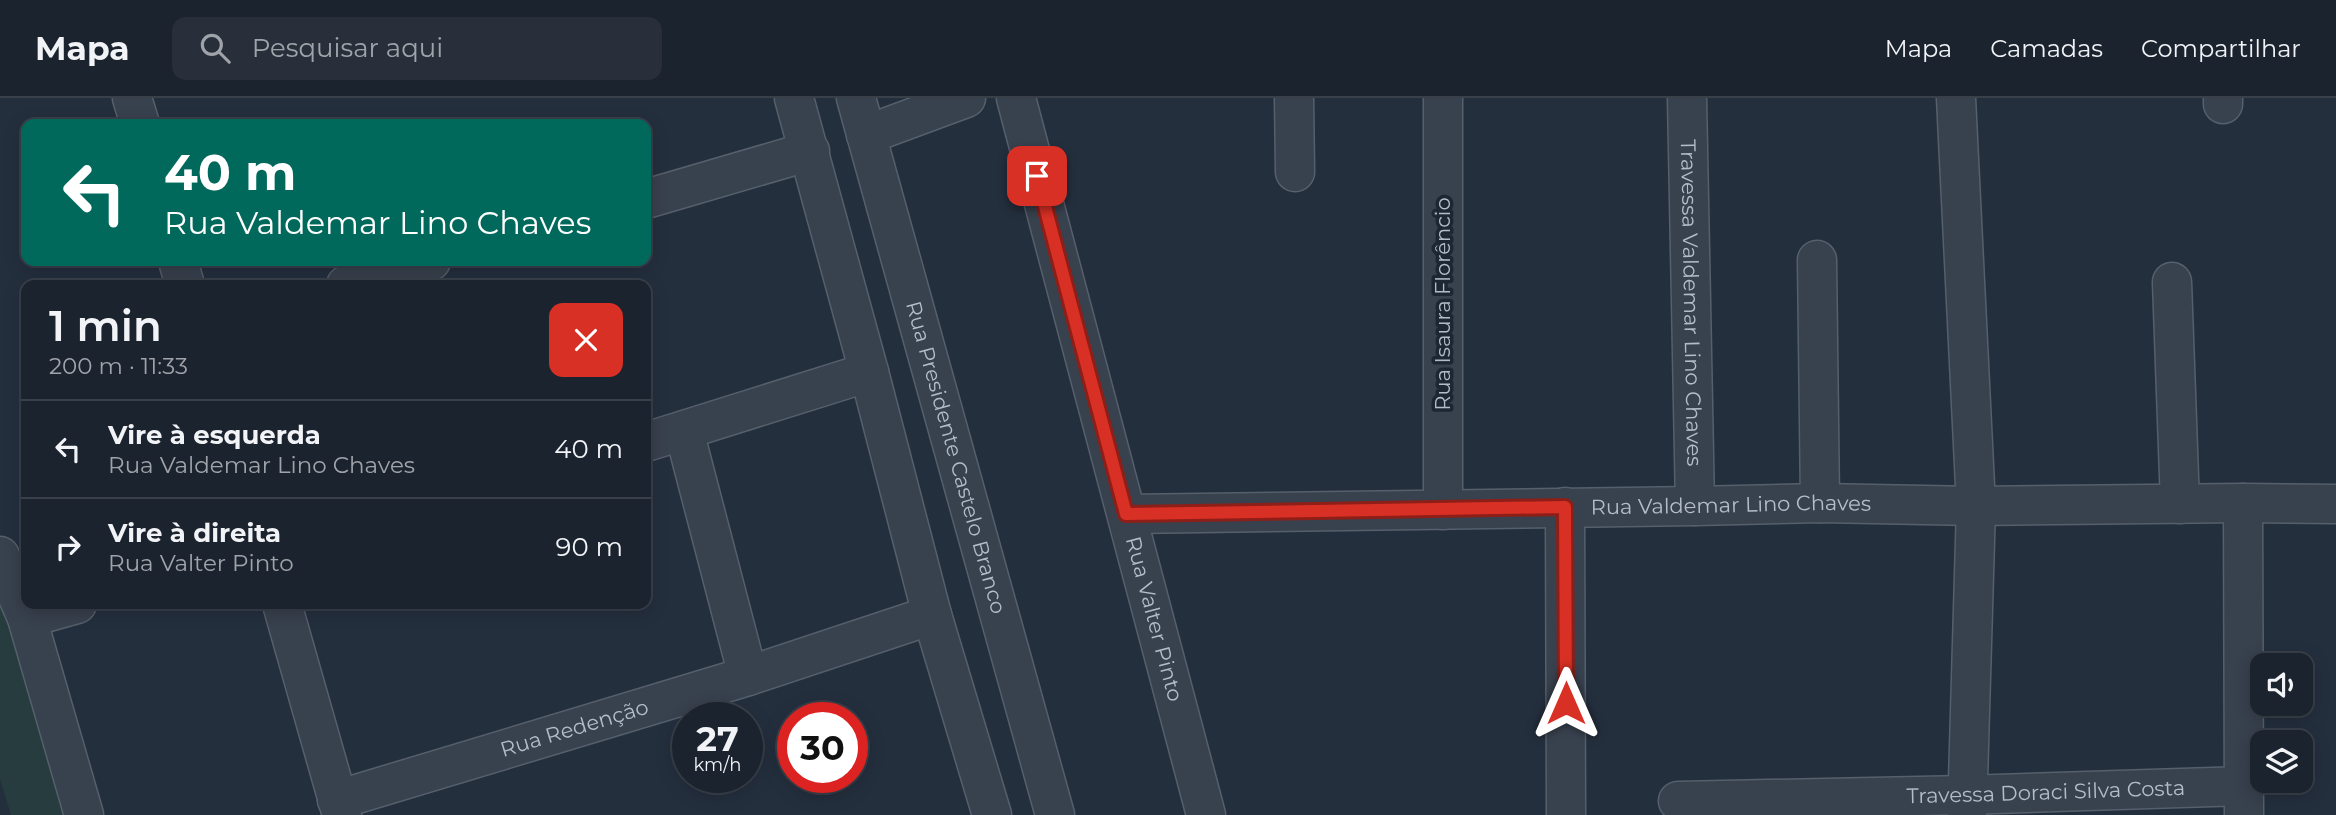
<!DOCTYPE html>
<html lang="pt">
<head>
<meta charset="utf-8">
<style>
	:root { --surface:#1b232e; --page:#282f3a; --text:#f1f3f6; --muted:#a0a4aa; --line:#39404a }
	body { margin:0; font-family:Montserrat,sans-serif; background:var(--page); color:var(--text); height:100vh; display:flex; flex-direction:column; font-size:26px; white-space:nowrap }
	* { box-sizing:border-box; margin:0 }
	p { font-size:23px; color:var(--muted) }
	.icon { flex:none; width:38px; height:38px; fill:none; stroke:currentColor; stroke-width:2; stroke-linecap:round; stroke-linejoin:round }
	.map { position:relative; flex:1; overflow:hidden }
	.drawer { position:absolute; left:21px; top:182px; width:630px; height:329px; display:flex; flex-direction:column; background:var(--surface); border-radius:14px; box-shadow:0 4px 18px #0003,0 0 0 2px var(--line) }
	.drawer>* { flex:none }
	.guide { position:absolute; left:21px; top:21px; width:630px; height:147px; border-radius:14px; box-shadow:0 4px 18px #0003,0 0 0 2px var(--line); background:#00695c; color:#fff; overflow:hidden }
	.tools { position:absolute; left:2250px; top:555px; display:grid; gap:14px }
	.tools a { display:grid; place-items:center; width:63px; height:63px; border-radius:14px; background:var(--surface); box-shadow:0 4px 18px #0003,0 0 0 2px var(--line); font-size:35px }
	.speed { position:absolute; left:672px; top:604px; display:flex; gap:14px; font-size:35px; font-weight:700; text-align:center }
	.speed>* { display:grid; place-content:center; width:91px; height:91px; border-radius:50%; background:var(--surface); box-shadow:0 4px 18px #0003,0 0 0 2px var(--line); line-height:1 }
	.speed small { font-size:18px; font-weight:400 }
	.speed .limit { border:10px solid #d22; background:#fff; color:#111 }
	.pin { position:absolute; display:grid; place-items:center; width:60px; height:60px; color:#fff; margin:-30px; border-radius:14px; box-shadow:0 4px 10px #0006 }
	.me { position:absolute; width:77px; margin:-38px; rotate:0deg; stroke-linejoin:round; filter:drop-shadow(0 0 5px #0008) }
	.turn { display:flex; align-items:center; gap:24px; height:147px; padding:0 28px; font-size:32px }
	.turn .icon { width:91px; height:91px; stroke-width:2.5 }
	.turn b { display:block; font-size:49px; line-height:60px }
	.round { display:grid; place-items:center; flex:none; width:74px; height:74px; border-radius:14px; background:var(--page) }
	.head { display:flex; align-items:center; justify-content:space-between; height:119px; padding:0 28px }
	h1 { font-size:42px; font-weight:600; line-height:52px }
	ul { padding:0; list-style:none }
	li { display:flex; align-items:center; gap:21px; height:98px; padding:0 28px; border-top:2px solid var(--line) }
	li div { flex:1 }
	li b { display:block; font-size:26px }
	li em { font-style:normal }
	header { display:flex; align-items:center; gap:42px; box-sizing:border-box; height:98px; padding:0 35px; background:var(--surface); border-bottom:2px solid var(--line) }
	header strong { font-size:33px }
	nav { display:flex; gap:38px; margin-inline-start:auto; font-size:24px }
	.search { width:490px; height:63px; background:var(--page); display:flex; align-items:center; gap:18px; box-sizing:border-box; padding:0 24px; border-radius:14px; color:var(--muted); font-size:26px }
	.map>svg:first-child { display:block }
	.green { fill:#263c3f }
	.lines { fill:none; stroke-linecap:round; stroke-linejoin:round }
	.minor-casing { stroke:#565f6c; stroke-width:41 }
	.minor { stroke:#38414e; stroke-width:38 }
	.route-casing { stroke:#8d1f18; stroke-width:18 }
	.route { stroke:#d93025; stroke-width:12 }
	.labels { text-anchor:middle; stroke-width:7; stroke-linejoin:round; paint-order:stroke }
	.street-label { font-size:21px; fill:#b4bcc9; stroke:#1d2633 }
</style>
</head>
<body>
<header>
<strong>Mapa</strong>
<div class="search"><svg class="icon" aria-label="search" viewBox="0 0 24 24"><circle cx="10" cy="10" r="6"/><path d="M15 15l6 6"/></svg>Pesquisar aqui</div>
<nav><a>Mapa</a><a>Camadas</a><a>Compartilhar</a></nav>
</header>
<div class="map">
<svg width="2336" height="717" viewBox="0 0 2336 717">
	<rect width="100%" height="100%" fill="#242f3e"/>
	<path class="green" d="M0 499 9 521 66 717H11L0 681Z"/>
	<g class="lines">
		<defs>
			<g id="minor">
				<path d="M132 0 140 26"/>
				<path d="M794 0 869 274 932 517 992 717"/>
				<path id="s1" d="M856 0 1055 717"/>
				<path id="s2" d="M1016 0 1206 717"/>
				<path d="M1294 0 1295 74"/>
				<path id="s3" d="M1687 0 1695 408"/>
				<path d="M1956 0 1976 408 1967 717"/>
				<path d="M2223 0V6"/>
				<path d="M866 37 966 0"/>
				<path d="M646 101 810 53"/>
				<path d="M1817 162 1820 405"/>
				<path d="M178 163 185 187"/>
				<path d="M2172 184 2180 406"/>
				<path d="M346 187 431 163"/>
				<path d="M684 333 748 578"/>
				<path d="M646 344 869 274"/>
				<path d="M2243 405 2244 717"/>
				<path d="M1565 409 1566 717"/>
				<path d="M1443 412V0"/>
				<path id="s4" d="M1127 416 1695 408 1820 405 1976 408 2243 405 2336 406"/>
				<path d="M0 458 27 520 84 717"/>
				<path d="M282 506 342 717"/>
				<path d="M27 520 77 506"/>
				<path id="s5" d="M337 702 748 578 932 517"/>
				<path id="s6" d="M1678 703 1966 697 2244 688"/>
			</g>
		</defs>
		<use href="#minor" class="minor-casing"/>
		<use href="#minor" class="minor"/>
	</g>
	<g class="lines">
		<defs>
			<path id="route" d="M1037 78 1126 416 1565 409 1566 605"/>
		</defs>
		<use href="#route" class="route-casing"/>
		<use href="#route" class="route"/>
	</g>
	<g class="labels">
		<g class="street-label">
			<text dy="7" stroke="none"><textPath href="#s3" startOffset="205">Travessa Valdemar Lino Chaves</textPath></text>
			<text transform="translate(1443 206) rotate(-90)" y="7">Rua Isaura Florêncio</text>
			<text dy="7" stroke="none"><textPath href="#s1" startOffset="373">Rua Presidente Castelo Branco</textPath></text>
			<text dy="7" stroke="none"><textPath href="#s4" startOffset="604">Rua Valdemar Lino Chaves</textPath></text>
			<text dy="7" stroke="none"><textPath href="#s2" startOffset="539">Rua Valter Pinto</textPath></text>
			<text dy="7" stroke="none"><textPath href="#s5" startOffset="248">Rua Redenção</textPath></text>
			<text dy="7" stroke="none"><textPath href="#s6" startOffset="368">Travessa Doraci Silva Costa</textPath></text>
		</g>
	</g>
</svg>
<div class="tools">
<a><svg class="icon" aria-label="sound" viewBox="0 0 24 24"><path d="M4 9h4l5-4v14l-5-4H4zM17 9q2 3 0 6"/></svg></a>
<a><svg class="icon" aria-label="layers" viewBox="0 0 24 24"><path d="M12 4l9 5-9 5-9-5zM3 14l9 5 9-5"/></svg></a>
</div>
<div class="speed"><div>27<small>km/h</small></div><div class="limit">30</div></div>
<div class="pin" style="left:1037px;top:78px;background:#d93025"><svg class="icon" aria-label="arrive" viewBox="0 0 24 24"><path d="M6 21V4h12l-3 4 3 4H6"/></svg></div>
<svg class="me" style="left:1566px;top:605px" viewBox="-20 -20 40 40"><path d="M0-17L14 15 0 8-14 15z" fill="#d93025" stroke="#fff" stroke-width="4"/></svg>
<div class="guide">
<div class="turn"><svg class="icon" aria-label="left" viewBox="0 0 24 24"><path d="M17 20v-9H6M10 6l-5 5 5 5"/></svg><div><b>40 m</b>Rua Valdemar Lino Chaves</div></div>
</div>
<section class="drawer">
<div class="head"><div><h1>1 min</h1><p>200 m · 11:33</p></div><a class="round" style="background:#d93025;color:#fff"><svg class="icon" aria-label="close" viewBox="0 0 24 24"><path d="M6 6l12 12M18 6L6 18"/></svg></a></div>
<ul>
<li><svg class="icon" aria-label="left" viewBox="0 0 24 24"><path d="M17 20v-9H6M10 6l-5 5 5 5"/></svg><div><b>Vire à esquerda</b><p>Rua Valdemar Lino Chaves</p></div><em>40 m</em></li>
<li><svg class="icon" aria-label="right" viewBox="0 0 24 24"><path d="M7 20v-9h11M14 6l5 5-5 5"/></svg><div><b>Vire à direita</b><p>Rua Valter Pinto</p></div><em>90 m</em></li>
</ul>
</section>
</div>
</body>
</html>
